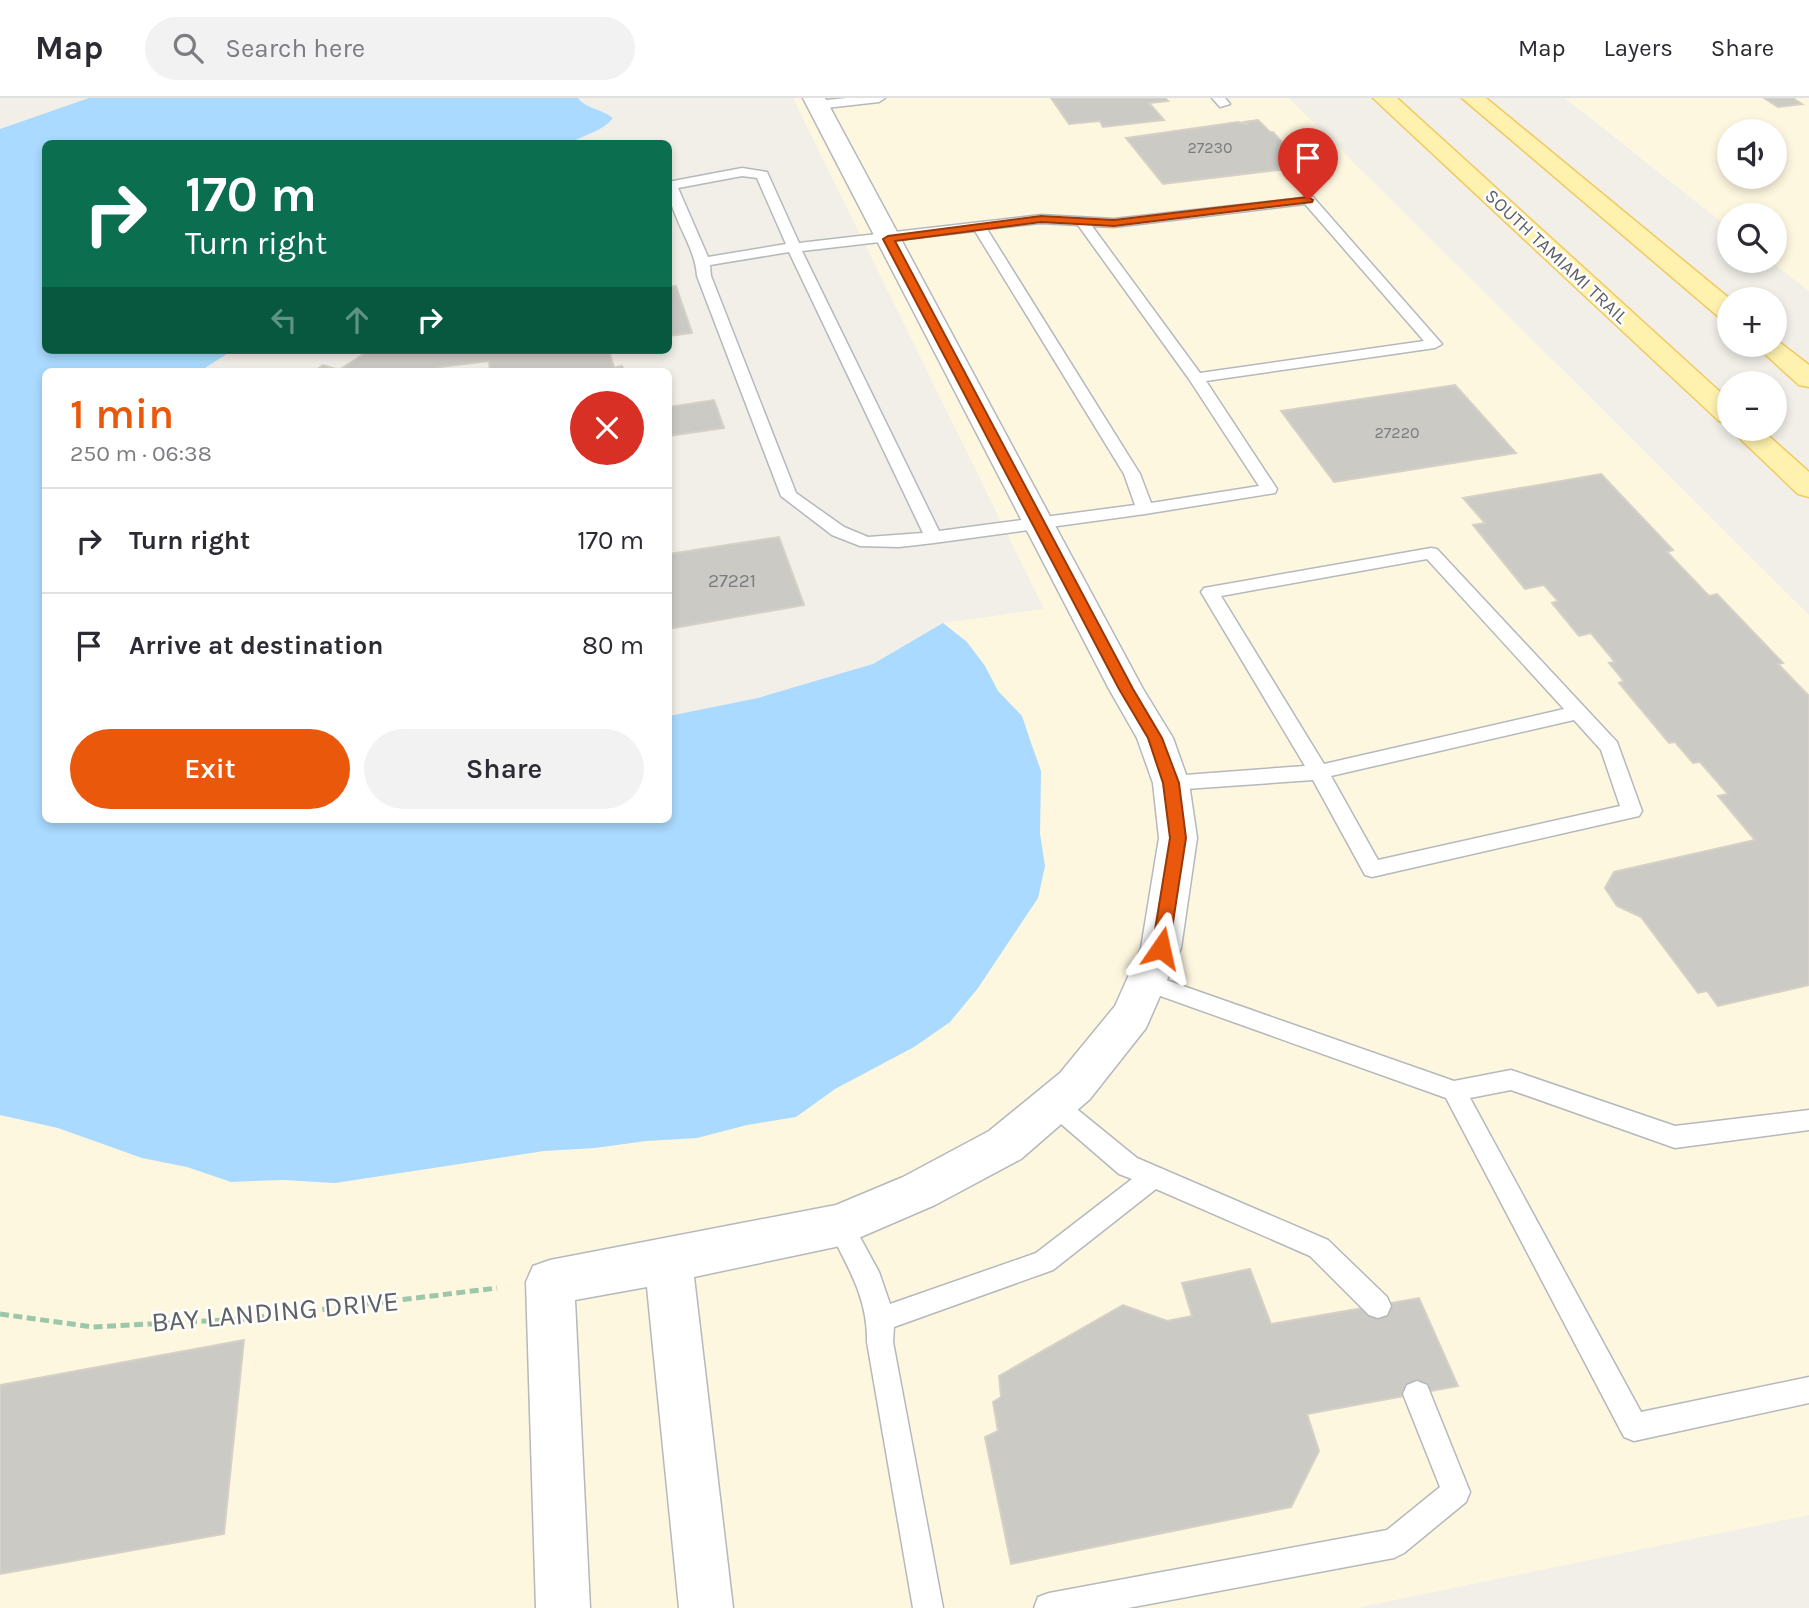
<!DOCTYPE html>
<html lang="en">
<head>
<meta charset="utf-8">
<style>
	:root { --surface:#fff; --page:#f2f2f3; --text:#2b2b33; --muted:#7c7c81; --line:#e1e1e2; --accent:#ea580c }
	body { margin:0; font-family:Karla,sans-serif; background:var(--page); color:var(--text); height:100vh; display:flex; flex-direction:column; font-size:26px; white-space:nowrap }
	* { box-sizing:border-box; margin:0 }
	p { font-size:23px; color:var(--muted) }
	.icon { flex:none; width:38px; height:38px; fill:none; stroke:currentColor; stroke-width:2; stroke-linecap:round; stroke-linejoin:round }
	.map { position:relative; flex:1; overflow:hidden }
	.drawer { position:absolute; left:42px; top:270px; width:630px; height:455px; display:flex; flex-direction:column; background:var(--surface); border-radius:10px; box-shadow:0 4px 10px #0003 }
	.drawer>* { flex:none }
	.top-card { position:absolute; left:42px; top:42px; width:630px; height:214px; border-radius:10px; box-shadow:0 4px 10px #0003; background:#0b6e4f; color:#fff; overflow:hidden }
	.tools { position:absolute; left:1717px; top:21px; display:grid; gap:14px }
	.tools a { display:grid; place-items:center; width:70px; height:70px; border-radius:50%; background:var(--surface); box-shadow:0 4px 10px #0003; font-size:35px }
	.pin { position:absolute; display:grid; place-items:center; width:60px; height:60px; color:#fff; margin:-72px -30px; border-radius:50% 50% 50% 0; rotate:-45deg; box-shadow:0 0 7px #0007 }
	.pin .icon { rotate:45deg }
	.me { position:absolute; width:77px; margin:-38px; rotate:11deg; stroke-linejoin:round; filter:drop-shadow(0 0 5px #0008) }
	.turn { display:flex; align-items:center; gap:24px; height:147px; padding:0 28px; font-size:32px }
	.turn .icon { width:91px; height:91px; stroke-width:2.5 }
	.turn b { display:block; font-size:49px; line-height:60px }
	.lanes { display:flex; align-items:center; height:66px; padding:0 28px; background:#0003; justify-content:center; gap:35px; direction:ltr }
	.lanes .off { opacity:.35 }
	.round { display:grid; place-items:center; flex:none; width:74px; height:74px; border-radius:37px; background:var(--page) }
	.headline { display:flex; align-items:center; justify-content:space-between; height:119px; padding:0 28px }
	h1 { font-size:42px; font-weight:600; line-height:52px; color:var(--accent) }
	.cta { display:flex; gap:14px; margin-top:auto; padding:14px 28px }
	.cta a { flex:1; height:80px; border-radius:42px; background:var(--accent); color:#fff; font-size:28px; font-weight:600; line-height:80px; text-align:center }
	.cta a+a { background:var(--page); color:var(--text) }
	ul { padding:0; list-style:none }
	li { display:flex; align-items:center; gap:21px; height:105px; padding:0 28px; border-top:2px solid var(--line) }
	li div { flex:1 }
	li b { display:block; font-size:26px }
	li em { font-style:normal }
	header { display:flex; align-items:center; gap:42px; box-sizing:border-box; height:98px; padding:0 35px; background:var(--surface); border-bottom:2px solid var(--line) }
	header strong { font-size:33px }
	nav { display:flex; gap:38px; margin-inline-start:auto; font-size:24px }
	.search { width:490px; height:63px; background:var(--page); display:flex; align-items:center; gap:18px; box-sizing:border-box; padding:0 24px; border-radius:38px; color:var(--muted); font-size:26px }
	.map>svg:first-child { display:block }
	.commercial { fill:#fef7e0; fill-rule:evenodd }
	.water { fill:#aadaff }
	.building { fill:#cccac5; stroke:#d6d1c6; stroke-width:2 }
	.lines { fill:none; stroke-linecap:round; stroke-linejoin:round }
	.service-casing { stroke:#b5b8bc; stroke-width:3 }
	.minor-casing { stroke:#b5b8bc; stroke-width:3 }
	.primary-casing { stroke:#f2c960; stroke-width:3 }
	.path { stroke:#9cc7a9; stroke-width:5; stroke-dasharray:9 4.5; stroke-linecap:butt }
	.service { fill:#fff; fill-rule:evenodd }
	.minor { fill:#fff; fill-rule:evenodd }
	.primary { fill:#fff2af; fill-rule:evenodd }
	.route { fill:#ea580c; stroke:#983908; stroke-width:2 }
	.labels { text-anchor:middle; stroke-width:5; stroke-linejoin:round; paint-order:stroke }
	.far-number-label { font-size:16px; fill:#7a7d7f }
	.far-street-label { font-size:19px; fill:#5f6368; stroke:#fff }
	.number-label { font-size:19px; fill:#7a7d7f }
	.near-street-label { font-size:28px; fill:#5f6368; stroke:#fff }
</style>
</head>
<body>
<header>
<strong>Map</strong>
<div class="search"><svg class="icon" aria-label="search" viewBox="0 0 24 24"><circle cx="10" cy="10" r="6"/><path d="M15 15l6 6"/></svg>Search here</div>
<nav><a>Map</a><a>Layers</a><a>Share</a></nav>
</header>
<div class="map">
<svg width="1809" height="1510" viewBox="0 0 1809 1510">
	<rect width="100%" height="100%" fill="#f1efe8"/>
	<path class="commercial" d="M793 0H1289L1809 517V1417L1356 1510H0V1017L58 1030 142 1060 187 1069 310 1084 335 1085 544 1053 595 1050 646 1043 697 1040 747 1027 796 1019 835 991 914 949 950 924 978 890 998 859 1045 768 1040 736 1041 673 1022 618 998 593 985 568 967 544 943 525 1044 511Z
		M1565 0H1809V193L1770 163H1774V117H1729V130ZM1729 33H1774V79H1729Z"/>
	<path class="water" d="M89 0H578C586 11 602 11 613 20 602 34 584 36 569 46H46V252H233L200 273H46V721H668L669 618 758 600 873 566 943 525 967 544 985 568 998 593 1022 618 1031 645 1041 673 1040 736 1045 768 1038 800 978 890 950 924 914 949 835 991 796 1019 747 1027 697 1040 646 1043 595 1050 544 1053 335 1085 283 1082 231 1084 187 1069 142 1060 58 1030 0 1017V31Z"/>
	<path class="building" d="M1051 0H1165L1168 3 1149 5 1164 22 1103 29 1100 23 1069 26Z
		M1764 0H1793L1802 6 1778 9Z
		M1258 22 1270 34H1273L1304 69 1163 86 1126 40 1238 24 1246 26 1244 24Z
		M676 188 692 235 668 238V189Z
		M370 252H609L614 270 622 268 624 273H490L489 263 440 269 434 273H315L323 267 339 272Z
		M1455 287 1516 355 1334 384 1281 313Z
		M714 302 724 330 668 338V309Z
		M1601 376 1673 452 1667 454 1709 498 1717 496 1783 565 1778 566 1809 598V887L1718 908 1707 893 1698 895 1641 819 1617 808 1605 790 1614 774 1755 742 1718 698 1728 696 1700 664 1693 665 1675 644 1669 645 1619 585 1624 583 1609 565 1615 564 1591 535 1579 538 1552 505 1558 503 1544 487 1525 491 1473 427 1485 425 1463 400Z
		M779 439 804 507 668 531V456Z
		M1250 1171 1271 1226 1419 1200 1458 1288 1307 1316 1319 1353 1291 1409 1011 1466 985 1339 998 1333 993 1304 1001 1299 999 1278 1123 1207 1167 1223 1192 1218 1182 1185Z
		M244 1242 224 1436 0 1476V1287Z"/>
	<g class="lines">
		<defs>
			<path id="service" d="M847 0H885L879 4 817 11 811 7 817 3Z
				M1212 0H1225L1230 6 1220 9Z
				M742 70 767 74 799 145 1041 117 1114 121 1313 99 1442 246 1435 250 1206 283 1277 391 1275 395 1145 416 934 445 899 449 860 448 832 437 781 398 697 178C695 145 668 118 668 84ZM742 78 757 80 786 146 708 159 678 90ZM1305 106 1424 243 1200 275 1092 128 1114 129ZM1041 125 1078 127 1189 281 1259 388 1151 405 1140 376 987 131ZM975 133 1124 376 1135 407 939 433 802 153ZM789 154 923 435 868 439 844 429 796 395 711 178 710 167Z
				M1431 450 1437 451 1617 644 1642 713 1639 718 1372 779 1365 777 1313 682 1171 692 1164 690 1161 685 1164 680 1171 678 1305 668 1201 494 1204 490ZM1427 461 1564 611 1324 666 1221 498ZM1574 622 1601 652 1620 708 1378 762 1331 678Z
				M1146 875 1454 983 1511 972 1675 1028 1809 1012V1032L1675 1050 1511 992 1470 1000 1641 1314 1809 1279V1305L1634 1343 1624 1339 1446 1000 1138 890 1135 884 1138 878Z
				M1054 996 1062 999 1137 1060 1328 1142 1387 1199 1391 1208 1387 1217 1378 1220 1369 1217 1310 1158 1156 1091 1053 1172 894 1229 893 1244 943 1510H913L867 1244C868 1198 846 1167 827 1127L831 1119 840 1116 849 1119 879 1174 890 1206 1036 1155 1132 1081 1119 1076 1046 1013 1042 1006 1046 999Z
				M1417 1283 1427 1287 1470 1394 1466 1404 1404 1455 1394 1460 1128 1510H1034L1038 1499 1049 1495 1387 1432 1440 1389 1403 1296 1407 1287Z"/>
			<path id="minor" d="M803 0H825L1143 591 1173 640 1189 685 1197 740 1181 850 1146 930 1090 1001 1021 1061 935 1107 840 1148 694 1179 733 1510H679L647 1189 575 1202 590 1510H536L526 1184 533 1168 550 1162 836 1107 903 1079 989 1033 1060 975 1115 908 1141 850 1159 740 1153 685 1137 640 1109 591Z"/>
			<path id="primary" d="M1373 0H1397L1729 302V326L1719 323Z
				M1462 0H1486L1730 201 1729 222 1720 220Z
				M1774 240 1809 267V289L1799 287 1755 247H1774Z
				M1730 331H1761L1809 374V399L1798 396Z"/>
		</defs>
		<use href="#service" class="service-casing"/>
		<use href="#minor" class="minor-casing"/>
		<use href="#primary" class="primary-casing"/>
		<path class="path" d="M0 1216 93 1229 244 1221 497 1190"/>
		<use href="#service" class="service"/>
		<use href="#minor" class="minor"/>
		<use href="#primary" class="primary"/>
	</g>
	<path class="route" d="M1308 99 1313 102 1312 104 1114 128 1041 124 895 143 1133 591 1162 640 1179 685 1186 740 1169 850 1167 855H1155L1152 850 1170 740 1163 685 1148 640 1119 591 883 141 888 138 1041 118 1114 122Z"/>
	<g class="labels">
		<g class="far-number-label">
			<text x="1210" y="55">27230</text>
			<text x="1397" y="340">27220</text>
		</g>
		<g class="far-street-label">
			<text transform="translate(1557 158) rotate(43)" y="7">SOUTH TAMIAMI TRAIL</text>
		</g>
		<g class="number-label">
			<text x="732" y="489">27221</text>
		</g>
		<g class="near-street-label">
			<text transform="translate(275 1213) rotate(-5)" y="10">BAY LANDING DRIVE</text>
		</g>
	</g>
</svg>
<div class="tools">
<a><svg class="icon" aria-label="sound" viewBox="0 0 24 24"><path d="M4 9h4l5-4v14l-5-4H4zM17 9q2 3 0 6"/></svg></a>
<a><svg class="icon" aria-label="search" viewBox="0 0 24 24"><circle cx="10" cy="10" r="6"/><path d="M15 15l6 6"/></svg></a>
<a>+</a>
<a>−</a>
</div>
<div class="pin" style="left:1308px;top:102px;background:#d93025"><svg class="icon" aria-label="arrive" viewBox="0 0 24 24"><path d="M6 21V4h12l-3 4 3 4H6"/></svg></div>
<svg class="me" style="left:1161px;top:850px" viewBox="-20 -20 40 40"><path d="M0-17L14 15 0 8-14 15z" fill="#ea580c" stroke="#fff" stroke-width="4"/></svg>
<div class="top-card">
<div class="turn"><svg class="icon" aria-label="right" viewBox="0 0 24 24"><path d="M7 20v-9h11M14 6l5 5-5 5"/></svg><div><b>170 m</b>Turn right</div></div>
<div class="lanes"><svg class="icon off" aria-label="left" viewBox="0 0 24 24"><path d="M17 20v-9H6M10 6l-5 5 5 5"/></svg><svg class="icon off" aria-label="ahead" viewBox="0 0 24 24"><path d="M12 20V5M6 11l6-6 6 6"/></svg><svg class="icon" aria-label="right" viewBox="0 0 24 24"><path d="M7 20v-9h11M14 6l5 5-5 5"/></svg></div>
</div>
<section class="drawer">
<div class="headline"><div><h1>1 min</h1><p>250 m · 06:38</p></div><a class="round" style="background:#d93025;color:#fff"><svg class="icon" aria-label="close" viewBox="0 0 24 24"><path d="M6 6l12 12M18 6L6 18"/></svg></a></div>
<ul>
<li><svg class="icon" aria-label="right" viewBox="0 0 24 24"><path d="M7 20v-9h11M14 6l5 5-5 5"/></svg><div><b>Turn right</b></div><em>170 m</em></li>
<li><svg class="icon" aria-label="arrive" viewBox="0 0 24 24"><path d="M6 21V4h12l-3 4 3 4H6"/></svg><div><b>Arrive at destination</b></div><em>80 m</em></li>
</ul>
<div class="cta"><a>Exit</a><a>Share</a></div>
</section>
</div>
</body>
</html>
